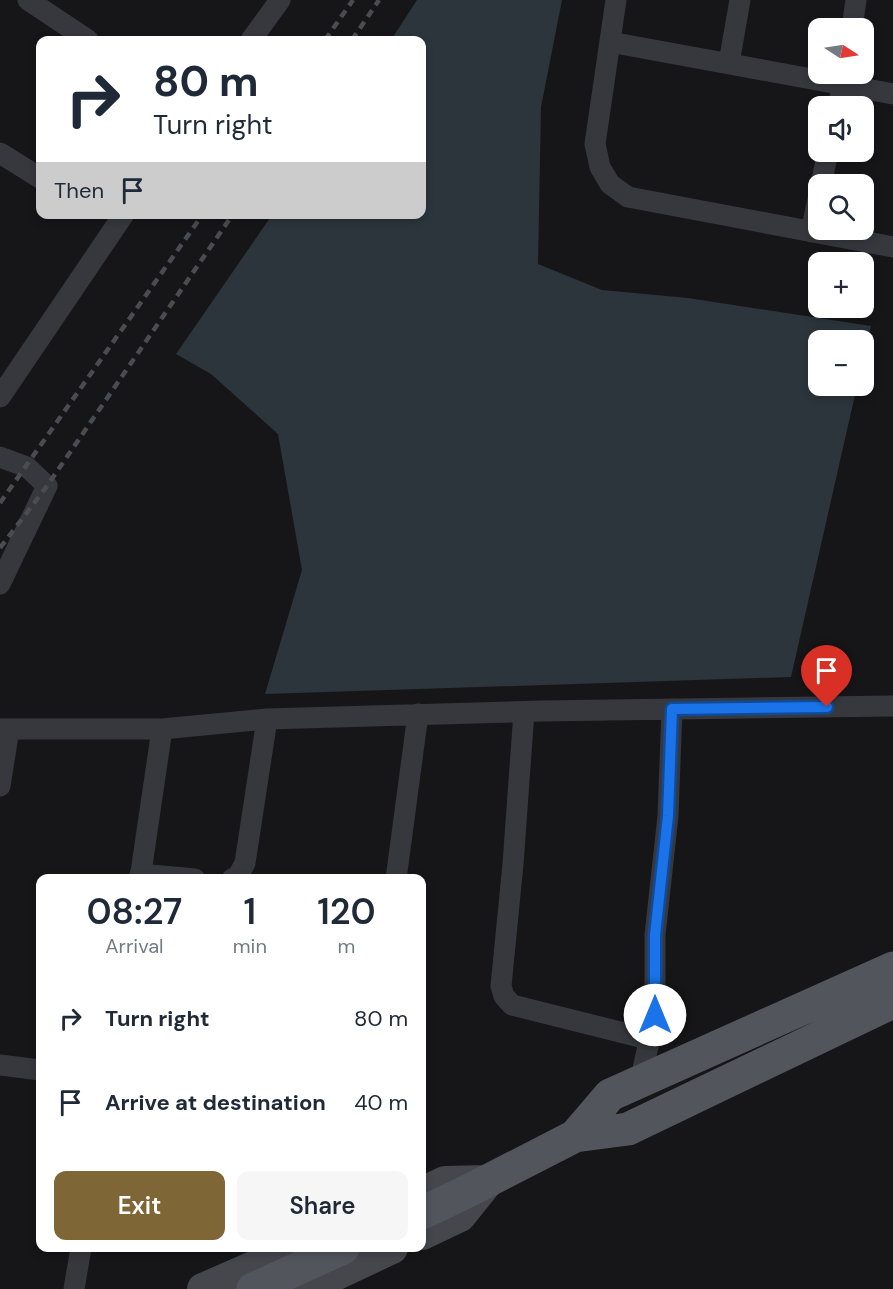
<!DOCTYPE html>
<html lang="en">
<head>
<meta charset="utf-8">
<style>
	:root { --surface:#fff; --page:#f6f6f7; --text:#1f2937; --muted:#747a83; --accent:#7e6636 }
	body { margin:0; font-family:"DM Sans",sans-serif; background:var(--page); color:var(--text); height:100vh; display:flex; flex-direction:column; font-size:22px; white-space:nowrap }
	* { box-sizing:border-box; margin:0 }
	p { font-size:20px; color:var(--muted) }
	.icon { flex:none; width:33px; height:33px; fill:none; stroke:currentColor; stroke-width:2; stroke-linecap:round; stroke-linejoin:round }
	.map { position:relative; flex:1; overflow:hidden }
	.details { position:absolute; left:36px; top:874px; width:390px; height:378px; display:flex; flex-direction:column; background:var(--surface); border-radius:12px; box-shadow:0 3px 9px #0003 }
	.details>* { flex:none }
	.hud { position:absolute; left:36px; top:36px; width:390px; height:183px; border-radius:12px; box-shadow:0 3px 9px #0003; background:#fff; color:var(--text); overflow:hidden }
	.needle { width:39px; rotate:102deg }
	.fabs { position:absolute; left:808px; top:18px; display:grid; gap:12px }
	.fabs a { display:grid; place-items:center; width:66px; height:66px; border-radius:12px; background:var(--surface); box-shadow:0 3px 9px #0003; font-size:30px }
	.pin { position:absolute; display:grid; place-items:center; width:51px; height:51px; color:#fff; margin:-62px -26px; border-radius:50% 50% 50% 0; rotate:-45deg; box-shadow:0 0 6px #0007 }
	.pin .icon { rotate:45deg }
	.me { position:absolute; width:66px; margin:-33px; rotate:0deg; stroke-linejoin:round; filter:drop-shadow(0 0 4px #0008) }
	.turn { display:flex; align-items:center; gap:21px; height:126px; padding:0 18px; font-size:27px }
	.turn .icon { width:78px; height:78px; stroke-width:2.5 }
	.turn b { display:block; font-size:42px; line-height:51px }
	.then { display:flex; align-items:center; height:57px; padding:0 18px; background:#0003; gap:12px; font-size:22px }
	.eta { display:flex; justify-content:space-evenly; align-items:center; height:102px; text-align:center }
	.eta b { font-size:36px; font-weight:600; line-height:42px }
	.cta { display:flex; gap:12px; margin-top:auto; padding:12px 18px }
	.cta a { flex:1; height:69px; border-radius:12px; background:var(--accent); color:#fff; font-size:24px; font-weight:600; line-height:69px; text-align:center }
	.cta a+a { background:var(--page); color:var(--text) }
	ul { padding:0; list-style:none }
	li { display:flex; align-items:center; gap:18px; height:84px; padding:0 18px }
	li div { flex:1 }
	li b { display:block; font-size:22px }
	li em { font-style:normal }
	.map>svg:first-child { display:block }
	.water { fill:#2c353c }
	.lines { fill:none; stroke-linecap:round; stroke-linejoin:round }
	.street { stroke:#37383d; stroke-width:21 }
	.secondary { stroke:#45474d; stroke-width:32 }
	.primary { stroke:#53555c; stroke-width:33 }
	.rail { stroke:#4a4c52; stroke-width:4.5; stroke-dasharray:8 6; stroke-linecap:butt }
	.route-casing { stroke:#114b97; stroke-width:15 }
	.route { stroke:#1a73e8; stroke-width:10 }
</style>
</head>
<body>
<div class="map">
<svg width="893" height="1289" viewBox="0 0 893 1289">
	<rect width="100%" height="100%" fill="#161618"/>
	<path class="water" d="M417 0H562L541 107 538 264 602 290 688 298 871 326 864 355V340H819V386H857L791 677 265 694 302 570 278 434 211 374 176 354 272 215 422 214V40H391Z"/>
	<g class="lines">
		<path class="street" d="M28 0 88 40
			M616 0 595 144 600 167 610 184 628 197 893 247
			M852 28 856 0
			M251 40 280 0
			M610 42 893 94
			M729 63 740 0
			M838 106 845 74
			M0 153 40 178
			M821 184 828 152
			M811 232 819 194
			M0 397 124 214
			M0 457 27 467 47 486 0 584
			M524 712 513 864 501 986 504 996 512 1005 648 1039
			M0 729H162L267 719 541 711 893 706
			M0 786 9 729
			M140 874 195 879
			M140 879 162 729
			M232 879 238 876 245 863 267 719
			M396 879 418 714
			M0 1065 40 1070
			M640 1082 655 1015V935L668 816 672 709
			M74 1289 81 1248"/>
		<path class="secondary" d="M422 1193 445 1182 488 1181
			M422 1234 460 1216 488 1181
			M203 1289 296 1248
			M305 1289 392 1248"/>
		<path class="primary" d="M575 1136 610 1095 893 968
			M422 1213 468 1191 575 1136 628 1129 893 1002
			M253 1289 343 1248"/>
		<path class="rail" d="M325 40 353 0
			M352 40 379 0
			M0 503 203 214
			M0 548 47 486 233 214"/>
	</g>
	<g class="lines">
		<defs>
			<path id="route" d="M655 1015V935L668 816 672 709 827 707"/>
		</defs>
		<use href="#route" class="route-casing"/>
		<use href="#route" class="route"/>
	</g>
</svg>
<div class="fabs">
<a><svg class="needle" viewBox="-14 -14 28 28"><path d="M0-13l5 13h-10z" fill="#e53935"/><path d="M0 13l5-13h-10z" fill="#747a83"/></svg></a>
<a><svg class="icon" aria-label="sound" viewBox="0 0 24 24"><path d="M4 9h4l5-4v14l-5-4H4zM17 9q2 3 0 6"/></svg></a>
<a><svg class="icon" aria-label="search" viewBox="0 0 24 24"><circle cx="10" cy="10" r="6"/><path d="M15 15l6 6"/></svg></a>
<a>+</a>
<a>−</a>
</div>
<div class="pin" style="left:827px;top:707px;background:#d93025"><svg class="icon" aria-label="arrive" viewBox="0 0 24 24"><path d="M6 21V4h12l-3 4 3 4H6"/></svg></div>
<svg class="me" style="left:655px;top:1015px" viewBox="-20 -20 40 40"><circle r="19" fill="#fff"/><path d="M0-13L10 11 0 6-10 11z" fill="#1a73e8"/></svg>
<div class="hud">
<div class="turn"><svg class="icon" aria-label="right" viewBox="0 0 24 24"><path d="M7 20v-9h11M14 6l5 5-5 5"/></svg><div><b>80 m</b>Turn right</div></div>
<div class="then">Then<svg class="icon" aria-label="arrive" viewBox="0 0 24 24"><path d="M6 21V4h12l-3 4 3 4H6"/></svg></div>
</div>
<section class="details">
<div class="eta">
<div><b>08:27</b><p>Arrival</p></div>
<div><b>1</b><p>min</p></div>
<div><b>120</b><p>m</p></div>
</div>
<ul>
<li><svg class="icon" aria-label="right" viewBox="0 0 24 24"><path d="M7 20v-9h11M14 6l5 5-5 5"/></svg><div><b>Turn right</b></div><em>80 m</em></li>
<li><svg class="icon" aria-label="arrive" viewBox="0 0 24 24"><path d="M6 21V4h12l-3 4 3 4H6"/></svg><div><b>Arrive at destination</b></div><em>40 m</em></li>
</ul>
<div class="cta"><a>Exit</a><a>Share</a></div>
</section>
</div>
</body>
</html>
